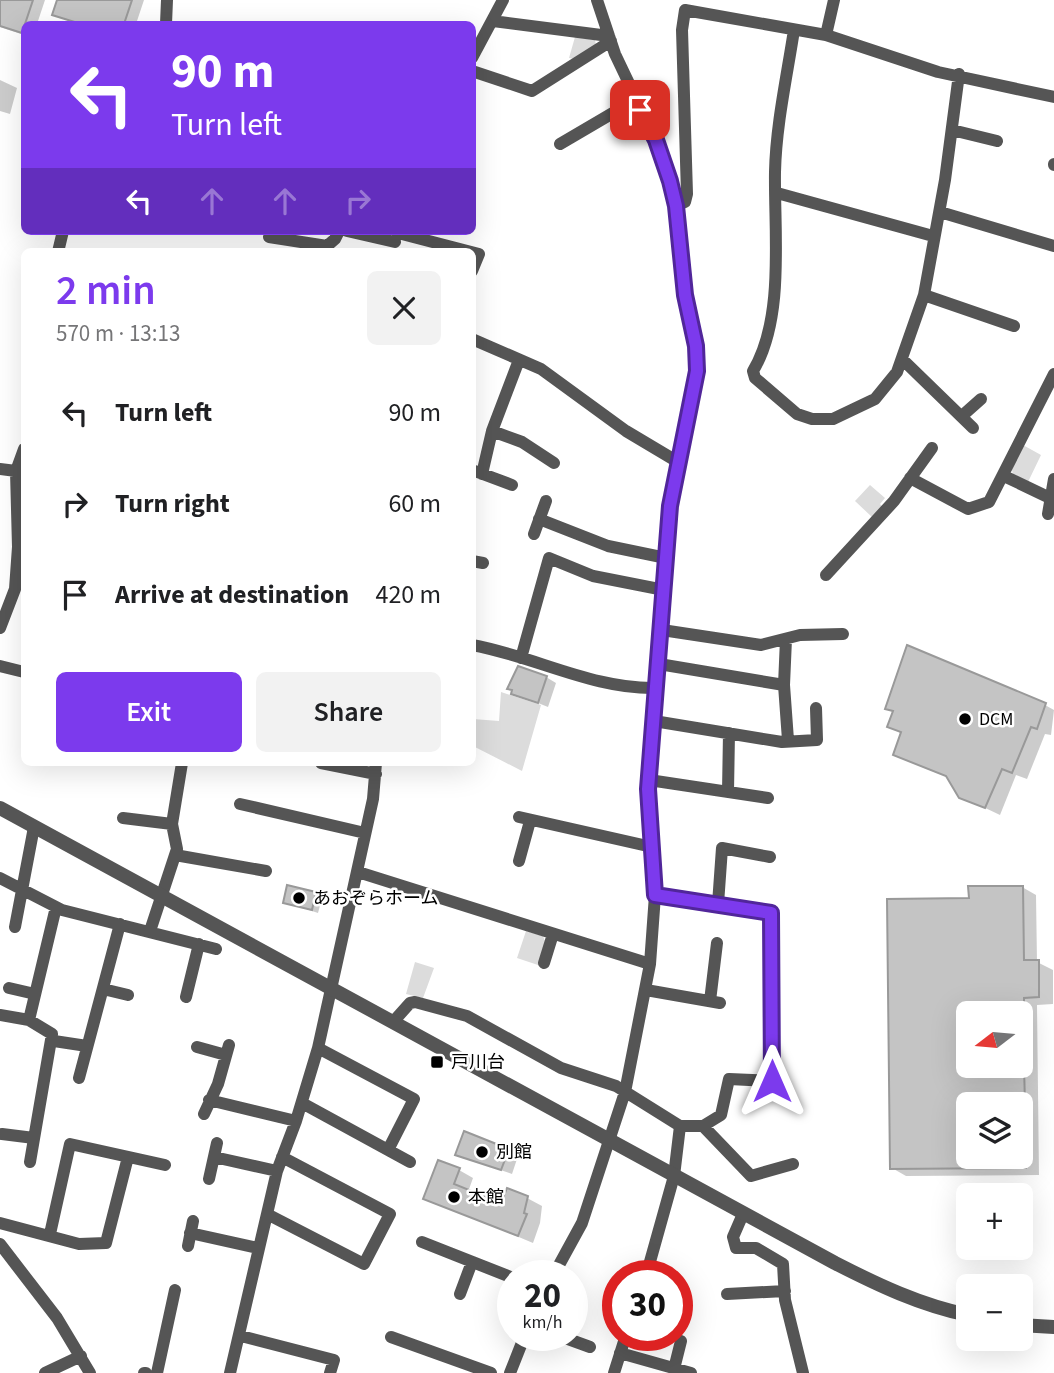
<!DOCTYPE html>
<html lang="en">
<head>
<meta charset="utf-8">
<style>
	:root { --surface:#fff; --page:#f2f2f2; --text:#202124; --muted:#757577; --accent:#7c3aed }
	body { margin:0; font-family:"Source Sans 3","Noto Sans JP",sans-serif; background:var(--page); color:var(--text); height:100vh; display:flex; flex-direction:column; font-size:26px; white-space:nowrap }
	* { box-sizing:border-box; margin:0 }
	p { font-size:23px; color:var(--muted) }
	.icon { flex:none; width:38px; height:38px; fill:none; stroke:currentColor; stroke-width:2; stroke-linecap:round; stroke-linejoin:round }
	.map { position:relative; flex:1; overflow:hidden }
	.side { position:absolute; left:21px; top:248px; width:455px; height:518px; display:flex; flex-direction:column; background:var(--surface); border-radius:10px; box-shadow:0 7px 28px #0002 }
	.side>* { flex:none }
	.banner { position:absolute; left:21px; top:21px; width:455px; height:214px; border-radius:10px; box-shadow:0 7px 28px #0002; background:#7c3aed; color:#fff; overflow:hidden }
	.needle { width:46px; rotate:254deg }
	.fabs { position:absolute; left:956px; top:1001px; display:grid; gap:14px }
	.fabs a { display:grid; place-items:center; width:77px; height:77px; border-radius:10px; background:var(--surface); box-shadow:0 7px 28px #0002; font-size:35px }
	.speed { position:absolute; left:497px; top:1260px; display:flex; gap:14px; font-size:35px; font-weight:700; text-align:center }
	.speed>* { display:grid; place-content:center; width:91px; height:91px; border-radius:50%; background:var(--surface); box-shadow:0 7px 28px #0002; line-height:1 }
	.speed small { font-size:18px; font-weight:400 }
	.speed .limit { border:10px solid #d22; background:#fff; color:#111 }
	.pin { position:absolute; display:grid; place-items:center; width:60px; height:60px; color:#fff; margin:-30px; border-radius:14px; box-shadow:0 4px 10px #0006 }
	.me { position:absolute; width:77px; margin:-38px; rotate:0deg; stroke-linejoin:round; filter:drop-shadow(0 0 5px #0008) }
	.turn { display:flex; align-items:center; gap:24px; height:147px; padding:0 35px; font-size:32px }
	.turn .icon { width:91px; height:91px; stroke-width:2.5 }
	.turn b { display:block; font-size:49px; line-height:60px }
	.lanes { display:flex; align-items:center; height:66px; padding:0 35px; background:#0003; justify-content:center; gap:35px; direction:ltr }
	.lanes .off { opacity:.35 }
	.round { display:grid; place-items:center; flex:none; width:74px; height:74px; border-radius:10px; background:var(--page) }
	.headline { display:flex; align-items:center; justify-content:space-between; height:119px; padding:0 35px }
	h1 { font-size:42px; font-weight:600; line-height:52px; color:var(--accent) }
	.action { display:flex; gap:14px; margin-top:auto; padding:14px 35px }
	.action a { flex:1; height:80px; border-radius:10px; background:var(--accent); color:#fff; font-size:28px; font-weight:600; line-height:80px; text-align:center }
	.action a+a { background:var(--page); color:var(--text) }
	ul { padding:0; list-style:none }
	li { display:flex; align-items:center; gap:21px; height:91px; padding:0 35px }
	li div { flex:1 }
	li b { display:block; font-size:26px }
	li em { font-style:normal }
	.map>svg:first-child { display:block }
	.green { fill:#dcdcdc }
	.shadow { fill:#0003; fill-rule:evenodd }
	.building { fill:#c4c4c4; stroke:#999; stroke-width:2 }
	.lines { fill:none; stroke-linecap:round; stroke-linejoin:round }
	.minor { stroke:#555; stroke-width:12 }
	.tertiary { stroke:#555; stroke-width:14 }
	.route-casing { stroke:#51269a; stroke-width:18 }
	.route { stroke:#7c3aed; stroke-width:12 }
	.poi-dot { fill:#000; stroke:#fff; stroke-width:2.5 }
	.labels { text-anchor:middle; stroke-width:5; stroke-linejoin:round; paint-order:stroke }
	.poi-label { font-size:18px; fill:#000; stroke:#fff; text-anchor:start }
</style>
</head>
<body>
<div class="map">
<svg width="1054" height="1373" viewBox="0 0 1054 1373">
	<rect width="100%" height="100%" fill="#fff"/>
	<path class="green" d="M575 37 595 40 596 45 574 59 569 58Z
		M1023 445 1041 455 1028 482 1013 475 1012 470Z
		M870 485 885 498 880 504 883 507 873 518 855 501Z
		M501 692 541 705 522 771 473 746V719L499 721Z
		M526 931 543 936 545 941 538 965 517 958Z
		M415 962 434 968 423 998 406 994Z"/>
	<path class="shadow" d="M0 0H45L37 24H24V35L0 27Z
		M59 0H144L136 24H79L55 14Z
		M0 80 17 88 10 114 0 111Z
		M546 677 556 683 548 707 513 693Z
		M1045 705 1054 710 1051 735 1045 734 1027 779 1016 775 1000 815 960 796 950 778 895 754 902 734 889 726 894 712 887 708Z
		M1022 887 1036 895 1037 962 1053 970V1004L1037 1005 1039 1175 906 1176 892 1168 970 900ZM968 1013H1020V1066H968ZM968 1104H1020V1157H968Z
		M315 894 322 898 318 913 285 902Z
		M508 1150 518 1156 512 1174 457 1155Z
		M459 1170 473 1178 468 1192 502 1205 527 1198 542 1206 540 1223 533 1243 425 1198Z"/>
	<path class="building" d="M0 0H33L22 33 0 26Z
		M57 0H132L124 24H81L52 15Z
		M907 645 1046 703 1037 729 1031 727 1012 773 1002 769 985 808 959 798 946 776 893 755 901 732 887 727 893 711 885 709Z
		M518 666 547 676 538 703 511 694 512 690 507 689Z
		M287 885 316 892 312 910 283 903Z
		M968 886H1023L1024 960H1039V997L1024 998V1013H968V1066H1024L1025 1104H968V1157H1026V1168L890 1169 887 899 969 898Z
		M464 1131 509 1149 501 1170 455 1155Z
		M438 1160 460 1168 454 1184 501 1203 507 1188 528 1196 524 1213 527 1214 518 1236 423 1199Z"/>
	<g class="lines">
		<path class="minor" d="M493 21 609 36
			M166 24 167 0
			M794 30C787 76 776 125 775 172 774 232 785 318 753 371L755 378 797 414 812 419H833L875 399 897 372 924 295 945 180 959 74
			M826 35 834 0
			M472 58 503 0
			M472 71 532 91 611 41
			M952 130 997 141
			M560 144 635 100
			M1054 165V164
			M777 193 933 236
			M675 206 685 202 687 194 682 30 685 10 826 35 938 72 1054 97
			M940 212 1054 246
			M347 231 395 242
			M398 233 479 254 472 271
			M269 237 327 246 335 239 339 231
			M58 252 63 231
			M924 295 1014 326
			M472 339 541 369 626 431 678 462
			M902 359 973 428
			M963 415 981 399
			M492 431 522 442 554 463
			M0 469 16 471
			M472 470 512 485
			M482 474 492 431 519 360
			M1004 476 1050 498
			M910 478 968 509 989 502 1054 374
			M1048 514 1054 479
			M539 519 608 546 666 558
			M534 534 546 501
			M472 561 483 563
			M826 575 894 501 932 448
			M0 628 15 589 18 547 16 471 24 449
			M662 630 761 645 800 635 843 634
			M786 639 784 685 788 740
			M472 645C534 656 594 690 657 688
			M521 658 549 558 593 576 664 590
			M659 664 784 685
			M0 666 24 672
			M654 721 782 742 817 740 816 708
			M321 763 376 774
			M649 780 768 798
			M728 792 729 733
			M240 804 365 833
			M519 817 652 847
			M123 818 172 824
			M175 855 266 871
			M519 861 530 821
			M358 872 650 964
			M0 878 62 910 216 949
			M655 895 771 913 772 1081 729 1079 721 1115 703 1126H680
			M718 904 722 848 770 857
			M15 927 34 827
			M150 931 177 849 172 824 182 763
			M544 963 553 934
			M9 988 35 994
			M103 989 128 995
			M646 990 720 1003
			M186 997 199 944
			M710 1001 717 943
			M0 1015 29 1020 52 1034 30 1162
			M29 1020 56 907
			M393 1022 410 1003 415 1002 467 1016 561 1068 616 1086 680 1126 674 1176 646 1276
			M54 1041 87 1046
			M197 1047 226 1055
			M318 1048 414 1099 388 1150
			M79 1078 120 924
			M209 1100 296 1121
			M302 1103 410 1162
			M204 1114 218 1084 229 1045
			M703 1126 751 1176 793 1164
			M2 1134 34 1138
			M214 1157 277 1171
			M209 1179 217 1143
			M267 1214 364 1264 390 1214 282 1157
			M743 1214 733 1237 736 1248H756L783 1264 785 1300 803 1373
			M0 1223 79 1244 106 1243 128 1157
			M190 1233 258 1248
			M50 1234 70 1144 165 1165
			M422 1242 513 1278
			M0 1244 57 1318 90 1373
			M188 1246 193 1221
			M553 1276 582 1223 625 1092 650 964 655 895 648 789 670 506 697 371V346L685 295 675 206 670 182 656 140 615 54 597 0
			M460 1294 472 1262
			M727 1294 785 1291
			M557 1335 590 1347
			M241 1336 334 1360 330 1373
			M391 1337 491 1373
			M620 1353 691 1373
			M674 1369 681 1341
			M45 1373 81 1356
			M144 1373H146
			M157 1373 175 1290
			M230 1373 277 1171 296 1121 318 1048 373 799 376 763
			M510 1373 525 1335
			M614 1373 626 1335"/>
		<path class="tertiary" d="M0 808 835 1263C878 1285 920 1305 968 1315
			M1020 1325 1054 1327"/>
	</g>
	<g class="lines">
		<defs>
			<path id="route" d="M640 110 656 140 670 181 676 206 685 295 696 346 697 371 670 506 648 789 655 895 771 913 772 1081"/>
		</defs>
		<use href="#route" class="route-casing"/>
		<use href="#route" class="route"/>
	</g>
	<g class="poi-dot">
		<circle cx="965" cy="719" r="7"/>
		<circle cx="299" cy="898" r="7"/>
		<rect x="430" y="1055" width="14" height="14" rx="3.5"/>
		<circle cx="482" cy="1152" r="7"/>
		<circle cx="454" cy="1197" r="7"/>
	</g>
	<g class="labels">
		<g class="poi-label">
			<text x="979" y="725">DCM</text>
			<text x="313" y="904">あおぞらホーム</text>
			<text x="451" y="1068">戸川台</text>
			<text x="496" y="1158">別館</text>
			<text x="468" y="1203">本館</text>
		</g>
	</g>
</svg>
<div class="fabs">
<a><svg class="needle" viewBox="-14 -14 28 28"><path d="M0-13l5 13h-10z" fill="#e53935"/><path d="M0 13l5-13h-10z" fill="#757577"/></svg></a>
<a><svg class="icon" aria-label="layers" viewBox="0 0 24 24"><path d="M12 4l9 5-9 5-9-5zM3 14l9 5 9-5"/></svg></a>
<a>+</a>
<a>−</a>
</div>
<div class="speed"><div>20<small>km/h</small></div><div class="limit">30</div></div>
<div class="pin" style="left:640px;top:110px;background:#d93025"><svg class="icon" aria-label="arrive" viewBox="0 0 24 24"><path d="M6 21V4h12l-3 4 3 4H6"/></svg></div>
<svg class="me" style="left:772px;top:1081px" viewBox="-20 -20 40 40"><path d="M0-17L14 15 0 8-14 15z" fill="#7c3aed" stroke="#fff" stroke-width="4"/></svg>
<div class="banner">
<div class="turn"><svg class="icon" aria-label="left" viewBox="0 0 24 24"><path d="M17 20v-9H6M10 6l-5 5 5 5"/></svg><div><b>90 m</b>Turn left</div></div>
<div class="lanes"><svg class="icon" aria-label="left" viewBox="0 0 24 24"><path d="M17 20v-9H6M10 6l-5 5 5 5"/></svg><svg class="icon off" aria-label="ahead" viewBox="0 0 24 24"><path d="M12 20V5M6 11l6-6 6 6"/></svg><svg class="icon off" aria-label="ahead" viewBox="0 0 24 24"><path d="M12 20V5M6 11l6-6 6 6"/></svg><svg class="icon off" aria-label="right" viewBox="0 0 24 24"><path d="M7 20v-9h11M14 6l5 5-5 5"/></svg></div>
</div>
<section class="side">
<div class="headline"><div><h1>2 min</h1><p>570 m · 13:13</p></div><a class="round"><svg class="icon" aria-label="close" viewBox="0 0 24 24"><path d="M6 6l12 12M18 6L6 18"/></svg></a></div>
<ul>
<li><svg class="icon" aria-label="left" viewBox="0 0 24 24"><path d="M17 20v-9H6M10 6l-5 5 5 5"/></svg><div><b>Turn left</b></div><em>90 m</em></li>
<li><svg class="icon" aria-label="right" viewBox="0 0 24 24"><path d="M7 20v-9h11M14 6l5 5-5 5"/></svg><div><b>Turn right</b></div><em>60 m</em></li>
<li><svg class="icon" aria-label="arrive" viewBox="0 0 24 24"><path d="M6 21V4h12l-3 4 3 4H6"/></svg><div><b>Arrive at destination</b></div><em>420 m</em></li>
</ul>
<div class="action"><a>Exit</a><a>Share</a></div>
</section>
</div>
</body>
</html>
